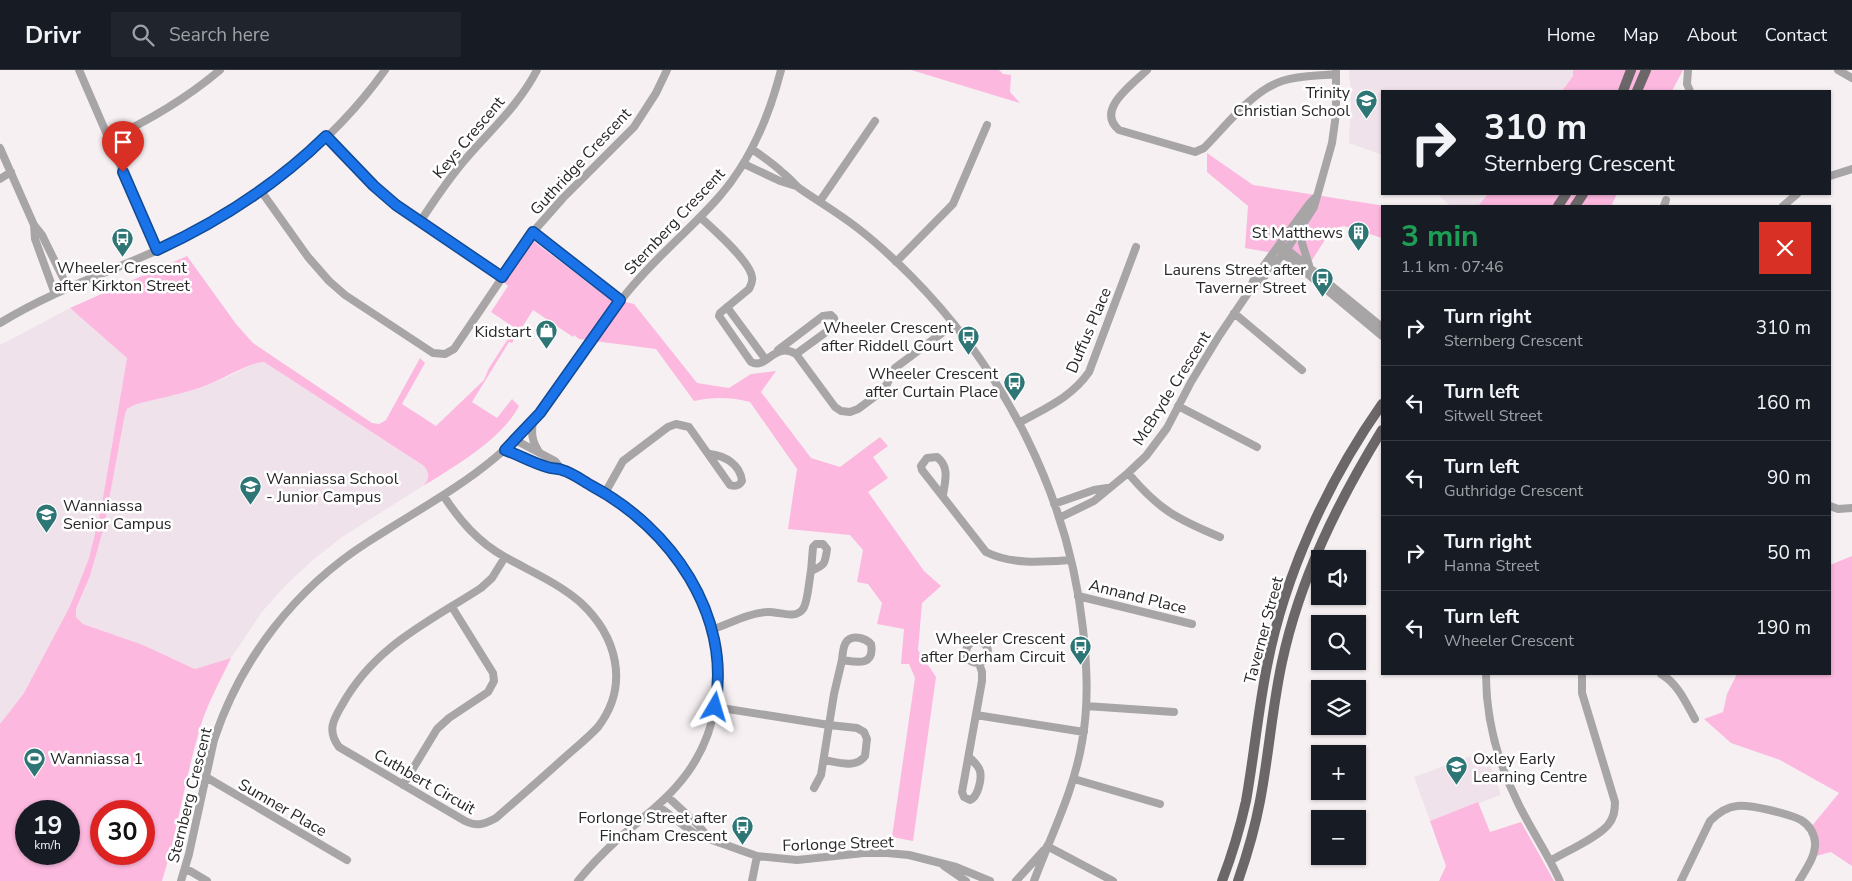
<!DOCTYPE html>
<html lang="en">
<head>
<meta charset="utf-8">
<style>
	:root { --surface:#171b24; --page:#20242c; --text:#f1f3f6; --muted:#9ea1a6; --line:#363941 }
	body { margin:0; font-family:"Nunito Sans",sans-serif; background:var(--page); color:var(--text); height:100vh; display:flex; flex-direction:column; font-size:19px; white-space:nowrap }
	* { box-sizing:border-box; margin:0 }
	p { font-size:16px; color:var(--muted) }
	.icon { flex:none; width:28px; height:28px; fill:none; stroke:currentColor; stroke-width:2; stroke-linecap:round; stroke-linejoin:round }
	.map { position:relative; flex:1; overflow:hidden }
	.side { position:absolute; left:1381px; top:135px; width:450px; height:470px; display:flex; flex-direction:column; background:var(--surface); border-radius:0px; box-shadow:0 1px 4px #0004 }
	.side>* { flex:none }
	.banner { position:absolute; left:1381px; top:20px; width:450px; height:105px; border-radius:0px; box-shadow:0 1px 4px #0004; background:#171b24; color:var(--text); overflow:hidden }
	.fabs { position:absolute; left:1311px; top:480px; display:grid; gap:10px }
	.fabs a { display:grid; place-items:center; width:55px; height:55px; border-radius:0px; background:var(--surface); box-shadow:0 1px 4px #0004; font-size:25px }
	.speed { position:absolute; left:15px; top:730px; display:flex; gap:10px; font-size:25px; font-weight:700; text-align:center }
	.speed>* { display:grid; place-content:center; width:65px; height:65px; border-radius:50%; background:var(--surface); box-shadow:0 1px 4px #0004; line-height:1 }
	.speed small { font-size:12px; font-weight:400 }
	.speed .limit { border:8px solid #d22; background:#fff; color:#111 }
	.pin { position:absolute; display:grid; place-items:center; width:42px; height:42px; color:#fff; margin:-51px -21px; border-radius:50% 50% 50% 0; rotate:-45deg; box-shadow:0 0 5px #0007 }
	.pin .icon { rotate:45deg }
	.me { position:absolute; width:55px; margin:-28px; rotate:7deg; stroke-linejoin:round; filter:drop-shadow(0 0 4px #0008) }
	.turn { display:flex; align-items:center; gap:18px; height:105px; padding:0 20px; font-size:22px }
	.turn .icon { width:65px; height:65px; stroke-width:2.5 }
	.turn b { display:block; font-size:35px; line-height:42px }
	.round { display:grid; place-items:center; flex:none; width:52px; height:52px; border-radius:0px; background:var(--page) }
	.summary { display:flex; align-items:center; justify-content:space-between; height:85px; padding:0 20px }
	h1 { font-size:30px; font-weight:700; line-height:38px; color:#1e9e55 }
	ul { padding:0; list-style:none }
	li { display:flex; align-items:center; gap:15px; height:75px; padding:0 20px; border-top:1px solid var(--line) }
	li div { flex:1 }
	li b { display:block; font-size:19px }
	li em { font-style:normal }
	header { display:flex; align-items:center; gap:30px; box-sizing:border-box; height:70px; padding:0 25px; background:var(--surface); border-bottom:1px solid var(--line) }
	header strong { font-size:24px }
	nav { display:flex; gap:28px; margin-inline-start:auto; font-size:18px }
	.search { width:350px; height:45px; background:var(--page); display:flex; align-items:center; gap:12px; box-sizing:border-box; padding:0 18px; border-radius:0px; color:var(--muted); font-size:19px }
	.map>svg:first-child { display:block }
	.built { fill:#f0e2ea }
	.green { fill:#fcb8df; fill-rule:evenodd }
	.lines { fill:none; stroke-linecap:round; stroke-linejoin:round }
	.minor { stroke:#a8a5a7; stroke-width:8 }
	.major { stroke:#6b6769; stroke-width:10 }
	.route-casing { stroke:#114b97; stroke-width:12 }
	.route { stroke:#1a73e8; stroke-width:9 }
	.labels { text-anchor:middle; stroke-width:5; stroke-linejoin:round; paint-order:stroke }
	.poi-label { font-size:16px; fill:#292728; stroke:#fff; text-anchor:end }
	.street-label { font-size:16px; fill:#292728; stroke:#fff }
</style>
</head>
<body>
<header>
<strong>Drivr</strong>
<div class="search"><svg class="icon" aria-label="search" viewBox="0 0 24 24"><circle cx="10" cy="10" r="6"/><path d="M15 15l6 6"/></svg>Search here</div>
<nav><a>Home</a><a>Map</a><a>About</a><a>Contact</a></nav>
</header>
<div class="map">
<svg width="1852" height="811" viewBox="0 0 1852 811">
	<rect width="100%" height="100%" fill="#f6f0f3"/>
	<path class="built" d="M1349 0H1573V6L1562 21H1382V85L1349 73 1351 27Z
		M1438 124H1488L1478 136H1450Z
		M70 238 127 288 101 439 89 488 70 536 24 623 0 654V275Z
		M257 292H264L424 396 428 400 429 406 427 412 423 416 342 467 313 490 286 515 262 542 231 588 196 599 143 575 83 554 76 547V540L90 506 104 457 125 344 127 339 134 335 200 318 227 307Z
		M1485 681 1501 725 1430 751 1414 707Z"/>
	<path class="green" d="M911 0H999L1003 4 1011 5 1010 22 1020 33Z
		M1573 0H1683L1672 21H1562L1573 6Z
		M1207 83 1253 115 1385 136H1382V168L1344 156 1332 159 1312 190 1245 178 1248 136 1207 102Z
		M1488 124H1617L1611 136H1478Z
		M532 170 608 228 634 234 697 313 729 318 751 304 776 301 761 322 811 388 840 397 880 367 888 376 873 387 888 408 868 422 924 501 941 516 922 533 918 580 936 607 913 771 892 767 915 608 909 594H901L904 559 877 554 882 533 868 514 857 512 863 480 850 465 788 459 797 399 750 332C732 327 712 327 694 331L656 279 579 269 574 265 573 267 533 240 512 273 509 272 472 332 497 348 512 329 519 336C501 370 455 396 423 416 430 409 430 403 424 396L264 292C249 292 217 313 199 318 178 325 155 329 134 335L127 339 125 344 104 457 90 506 76 539V547L83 554 143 575 195 599 231 588C219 613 205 638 198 665 184 714 177 763 162 811H0V654L24 623 70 536 89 488 101 439 127 288 70 238 187 186 236 254 253 273 372 353 379 354 386 350 420 288 425 293 402 334 436 356 484 310 489 298 515 258 491 242 508 216 502 211ZM26 741H69V784H26ZM101 741H144V784H101Z
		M1852 486V796L1831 782 1816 786 1811 757 1839 723 1780 690 1731 673 1704 649 1723 642 1727 624 1737 604H1830V495Z
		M1478 732 1490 762 1521 752 1554 811H1439L1446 796 1430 751Z"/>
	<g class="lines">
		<path class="minor" d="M79 0 157 180
			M1147 0C1132 15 1095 40 1119 60L1195 82 1204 78C1226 56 1252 21 1282 11 1299 5 1319 6 1336 4
			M1688 0 1687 14 1690 21
			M1838 0 1852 8
			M326 66 374 116 396 135 502 207
			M109 69C148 51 187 28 220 0
			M0 78 34 155 42 165 68 218
			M752 79C763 87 774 94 783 103 789 107 793 113 799 118 819 132 840 144 860 160 878 174 895 190 911 206 1005 301 1069 427 1083 559 1087 597 1089 634 1082 672 1074 721 1051 765 1034 811
			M744 94 780 111 796 116
			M1830 106 1852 99
			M0 109 11 102
			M261 121 308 187 329 211 345 225 433 283 445 284 454 279 533 162 563 128 634 57 656 23 667 0
			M820 131 875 51
			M1664 136 1666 130
			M1783 136 1797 124
			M700 147C713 159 750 191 752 207 753 212 751 215 749 219L720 243 719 246 751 292C767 300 774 271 796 284L835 337 841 341 850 342 858 339 881 322 887 314 895 298 954 254
			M420 152C435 129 451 105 470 84 494 57 520 33 537 0
			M34 155 35 169 55 224
			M1303 156 1302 173 1309 195
			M533 162 620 230
			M1284 177 1382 257
			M1280 181 1382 266
			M896 192 953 134 987 55
			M1269 201C1278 198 1291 195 1299 199
			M1249 222 1259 213 1287 179 1314 137 1332 73 1336 44V1
			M727 237 766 290
			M1234 243 1302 300
			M0 253C55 219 118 199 176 172 256 133 333 73 385 0
			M778 280 823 246 831 245 834 248 835 254 833 257 796 284
			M1178 336 1257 377
			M533 351C531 364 532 371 539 382
			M1019 353C1045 338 1071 328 1089 302L1136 177
			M515 370 555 391 562 400
			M505 379C519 385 533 393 547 397 552 399 557 398 562 400 568 402 574 406 579 409 596 418 612 427 627 438 708 496 749 616 688 702 667 731 643 747 617 770 603 783 590 796 578 811
			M1128 403C1159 440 1177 449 1220 467
			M605 423 623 391 668 357 676 354 689 357 730 415C736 417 739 416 742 411 740 394 725 386 710 384
			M443 425C460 451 478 472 505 487L492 508 481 518C427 553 375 576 342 635 333 650 327 661 339 677L465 751C477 757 485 754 496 748 519 728 542 708 564 688 575 678 588 668 598 657 630 615 617 566 580 532 558 513 530 501 505 487
			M943 425C945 411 950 397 937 387L927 388 921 396 922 400 986 482C1012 495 1043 492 1071 490
			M1054 434 1094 420 1107 418
			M1830 436 1838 439 1852 438
			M1059 448 1094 431 1128 403 1146 386 1167 358 1191 312 1219 266 1248 223 1254 209 1309 134 1316 127
			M1078 526 1192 554
			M711 560C729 554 748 543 767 542 778 541 795 550 803 539 808 532 809 510 811 501 825 495 825 494 827 479L823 474H816L813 477 811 501
			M966 582a11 11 0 1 1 22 0a11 11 0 1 1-22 0Z
			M1486 604C1486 649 1498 693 1518 733 1531 760 1548 784 1560 811
			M1661 604C1678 614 1685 631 1695 649
			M1086 636 1174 642
			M715 637 829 655 857 658 864 662 867 669 865 686C856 699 837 692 824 690
			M976 645 1084 662
			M970 688C973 691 979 696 980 701 982 709 978 727 970 730L964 727 962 722 982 611V602L979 593
			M206 707 347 790
			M1074 709 1160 734
			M403 715 437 659 449 648 488 622 494 611 493 603 452 537
			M814 718 821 705 834 624 842 590C856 592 875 597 871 574 867 570 865 569 860 568 844 565 843 578 842 590
			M668 727 698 755 709 768
			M658 736 695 764 757 786 797 790 864 783H887L909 785 956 797 990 811
			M1047 776 1113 811
			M1550 791C1565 782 1597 768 1608 755 1614 748 1615 741 1615 732L1582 623V604
			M944 796 966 811
			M185 798 207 811
			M181 811 189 784 214 670C241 588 296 518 368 472 411 444 457 420 496 387 549 343 580 282 622 229 650 192 687 163 718 128 751 91 769 47 781 0
			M752 811 757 786
			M1016 811 1044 780
			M1681 811 1710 751C1718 743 1726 737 1737 736 1749 734 1790 744 1801 750 1809 755 1814 763 1815 772 1816 786 1806 799 1799 811"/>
		<path class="major" d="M1623 21 1631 0
			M1637 21 1646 0
			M1558 136 1566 124
			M1575 136 1583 124
			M1222 811C1232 785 1240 758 1246 731 1254 686 1258 641 1267 596 1285 503 1328 411 1382 334
			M1238 811C1247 785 1255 758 1260 731 1269 684 1272 638 1282 592 1300 508 1338 432 1382 360"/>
	</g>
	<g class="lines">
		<defs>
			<path id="route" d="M123 102 157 180C220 151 277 114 326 66L374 116 396 135 502 207 533 162 620 230 540 343 505 380C519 385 533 393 547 397 552 399 558 398 562 400 573 403 583 411 592 416 671 458 732 545 715 637"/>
		</defs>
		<use href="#route" class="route-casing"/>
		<use href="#route" class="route"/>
	</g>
	<defs>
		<symbol id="school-pin" viewBox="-11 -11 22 30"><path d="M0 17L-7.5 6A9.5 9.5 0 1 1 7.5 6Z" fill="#2d7675" stroke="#fff"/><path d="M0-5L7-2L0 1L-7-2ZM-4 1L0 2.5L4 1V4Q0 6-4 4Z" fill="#fff"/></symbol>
		<symbol id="building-pin" viewBox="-11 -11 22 30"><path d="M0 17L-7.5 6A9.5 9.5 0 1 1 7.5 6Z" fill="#2d7675" stroke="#fff"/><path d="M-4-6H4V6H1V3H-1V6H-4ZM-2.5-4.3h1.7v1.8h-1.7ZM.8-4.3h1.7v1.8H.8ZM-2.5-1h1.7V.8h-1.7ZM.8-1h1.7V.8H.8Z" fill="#fff"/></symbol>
		<symbol id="bus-pin" viewBox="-11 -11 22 30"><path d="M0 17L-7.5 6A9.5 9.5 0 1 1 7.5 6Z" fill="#2d7675" stroke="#fff"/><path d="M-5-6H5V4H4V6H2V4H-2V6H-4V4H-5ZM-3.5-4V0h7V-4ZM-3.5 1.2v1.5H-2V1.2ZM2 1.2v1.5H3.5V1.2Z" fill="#fff"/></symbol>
		<symbol id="shop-pin" viewBox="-11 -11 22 30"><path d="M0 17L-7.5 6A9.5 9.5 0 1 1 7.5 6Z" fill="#2d7675" stroke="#fff"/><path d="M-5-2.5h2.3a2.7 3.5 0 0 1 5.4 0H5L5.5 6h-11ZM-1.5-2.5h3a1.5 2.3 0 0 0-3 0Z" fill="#fff"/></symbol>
		<symbol id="stadium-pin" viewBox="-11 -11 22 30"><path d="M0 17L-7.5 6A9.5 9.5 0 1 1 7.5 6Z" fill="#2d7675" stroke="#fff"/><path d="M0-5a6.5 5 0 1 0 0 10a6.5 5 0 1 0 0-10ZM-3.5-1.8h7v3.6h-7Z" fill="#fff"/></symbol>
	</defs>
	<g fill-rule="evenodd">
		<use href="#school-pin" x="1354" y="18" width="25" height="34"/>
		<use href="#building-pin" x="1346" y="150" width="25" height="34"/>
		<use href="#bus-pin" x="110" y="156" width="25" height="34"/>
		<use href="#bus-pin" x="1310" y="196" width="25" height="34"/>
		<use href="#shop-pin" x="534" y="248" width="25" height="34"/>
		<use href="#bus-pin" x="956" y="254" width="25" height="34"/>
		<use href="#bus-pin" x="1002" y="300" width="25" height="34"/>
		<use href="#school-pin" x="238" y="404" width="25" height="34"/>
		<use href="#school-pin" x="34" y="432" width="25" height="34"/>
		<use href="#bus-pin" x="1068" y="564" width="25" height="34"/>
		<use href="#stadium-pin" x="22" y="676" width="25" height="34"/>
		<use href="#school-pin" x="1444" y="684" width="25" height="34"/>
		<use href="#bus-pin" x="730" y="744" width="25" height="34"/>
	</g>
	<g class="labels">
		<g class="poi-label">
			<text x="1350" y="28">Trinity<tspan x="1350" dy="18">Christian School</tspan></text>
			<text x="1343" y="168">St Matthews</text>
			<text x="122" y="203" text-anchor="middle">Wheeler Crescent<tspan x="122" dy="18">after Kirkton Street</tspan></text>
			<text x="1306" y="205">Laurens Street after<tspan x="1306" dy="18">Taverner Street</tspan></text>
			<text x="953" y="263">Wheeler Crescent<tspan x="953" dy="18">after Riddell Court</tspan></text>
			<text x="531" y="267">Kidstart</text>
			<text x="998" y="309">Wheeler Crescent<tspan x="998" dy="18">after Curtain Place</tspan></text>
			<text x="266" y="414" text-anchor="start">Wanniassa School<tspan x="266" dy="18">- Junior Campus</tspan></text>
			<text x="63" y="441" text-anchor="start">Wanniassa<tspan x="63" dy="18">Senior Campus</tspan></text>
			<text x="1065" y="574">Wheeler Crescent<tspan x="1065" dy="18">after Derham Circuit</tspan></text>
			<text x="50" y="694" text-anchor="start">Wanniassa 1</text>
			<text x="1473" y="694" text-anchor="start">Oxley Early<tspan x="1473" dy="18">Learning Centre</tspan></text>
			<text x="727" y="753">Forlonge Street after<tspan x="727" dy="18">Fincham Crescent</tspan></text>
		</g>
		<g class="street-label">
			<text transform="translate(468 67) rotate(-50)" y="6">Keys Crescent</text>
			<text transform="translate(580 91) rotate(-47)" y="6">Guthridge Crescent</text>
			<text transform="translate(674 151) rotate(-47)" y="6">Sternberg Crescent</text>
			<text transform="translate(1088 260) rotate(-67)" y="6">Duffus Place</text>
			<text transform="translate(1171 318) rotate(-58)" y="6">McBryde Crescent</text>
			<text transform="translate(1138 526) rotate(14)" y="6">Annand Place</text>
			<text transform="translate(1263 560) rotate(-75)" y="6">Taverner Street</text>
			<text transform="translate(425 711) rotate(30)" y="6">Cuthbert Circuit</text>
			<text transform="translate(189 725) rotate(-76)" y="6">Sternberg Crescent</text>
			<text transform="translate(283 737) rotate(30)" y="6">Sumner Place</text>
			<text transform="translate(838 773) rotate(-2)" y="6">Forlonge Street</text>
		</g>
	</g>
</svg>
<div class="fabs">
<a><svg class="icon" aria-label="sound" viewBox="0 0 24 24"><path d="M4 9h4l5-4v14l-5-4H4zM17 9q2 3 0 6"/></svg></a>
<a><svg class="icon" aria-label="search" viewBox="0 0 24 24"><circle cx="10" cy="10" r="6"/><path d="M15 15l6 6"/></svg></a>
<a><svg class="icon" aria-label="layers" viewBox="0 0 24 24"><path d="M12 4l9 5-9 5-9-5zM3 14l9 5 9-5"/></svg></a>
<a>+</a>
<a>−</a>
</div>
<div class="speed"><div>19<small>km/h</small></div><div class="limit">30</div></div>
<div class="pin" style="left:123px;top:102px;background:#d93025"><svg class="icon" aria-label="arrive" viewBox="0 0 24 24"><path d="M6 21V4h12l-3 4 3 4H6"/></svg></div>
<svg class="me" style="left:715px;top:637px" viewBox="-20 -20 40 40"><path d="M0-17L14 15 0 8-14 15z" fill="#1a73e8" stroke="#fff" stroke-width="4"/></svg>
<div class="banner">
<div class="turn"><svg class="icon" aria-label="right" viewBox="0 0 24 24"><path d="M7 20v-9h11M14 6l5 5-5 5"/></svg><div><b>310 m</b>Sternberg Crescent</div></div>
</div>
<section class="side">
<div class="summary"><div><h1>3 min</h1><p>1.1 km · 07:46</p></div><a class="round" style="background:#d93025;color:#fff"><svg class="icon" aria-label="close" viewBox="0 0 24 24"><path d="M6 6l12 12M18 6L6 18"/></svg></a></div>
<ul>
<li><svg class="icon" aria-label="right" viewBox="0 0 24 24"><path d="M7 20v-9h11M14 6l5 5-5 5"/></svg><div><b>Turn right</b><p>Sternberg Crescent</p></div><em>310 m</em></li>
<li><svg class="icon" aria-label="left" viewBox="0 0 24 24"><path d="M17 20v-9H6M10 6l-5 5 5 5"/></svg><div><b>Turn left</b><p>Sitwell Street</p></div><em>160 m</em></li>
<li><svg class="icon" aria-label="left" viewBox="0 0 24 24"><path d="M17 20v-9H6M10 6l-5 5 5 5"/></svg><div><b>Turn left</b><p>Guthridge Crescent</p></div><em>90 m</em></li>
<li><svg class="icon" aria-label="right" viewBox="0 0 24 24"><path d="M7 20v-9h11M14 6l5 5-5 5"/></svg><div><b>Turn right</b><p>Hanna Street</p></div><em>50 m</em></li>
<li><svg class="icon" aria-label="left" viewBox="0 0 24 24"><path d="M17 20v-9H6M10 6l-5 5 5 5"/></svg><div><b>Turn left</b><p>Wheeler Crescent</p></div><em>190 m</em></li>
</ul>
</section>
</div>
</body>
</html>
